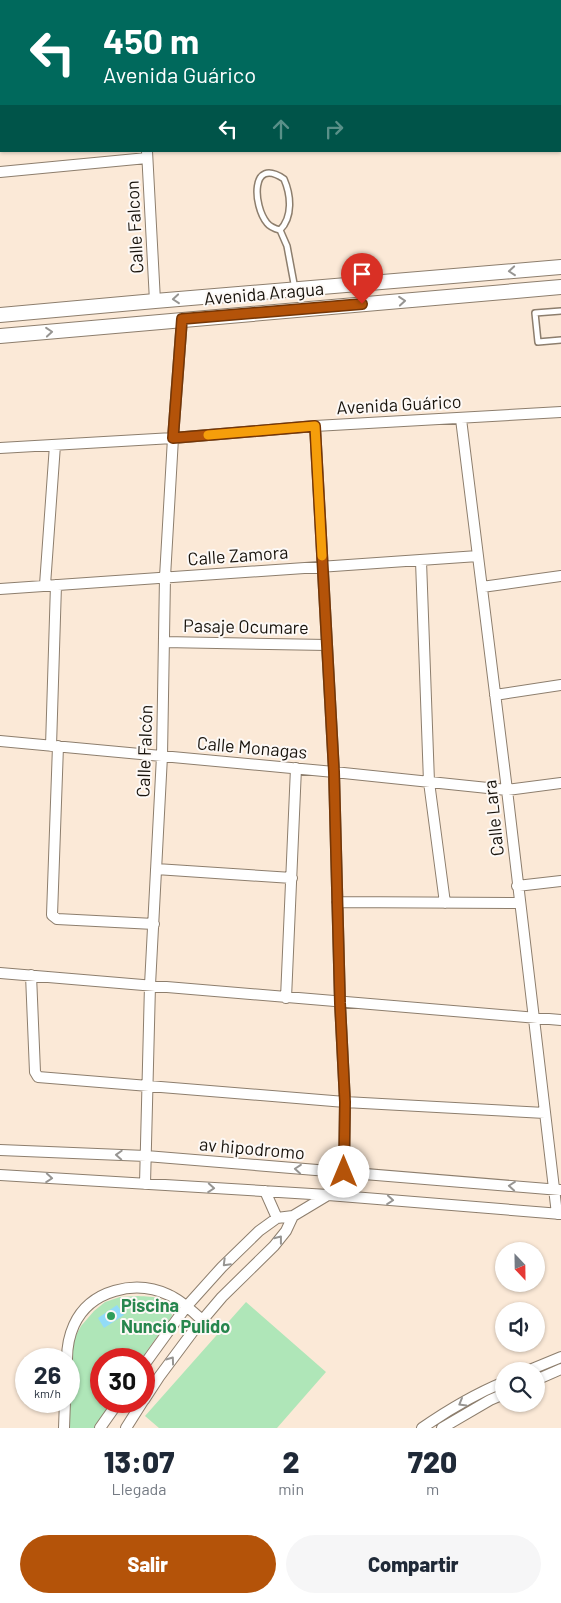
<!DOCTYPE html>
<html lang="es">
<head>
<meta charset="utf-8">
<style>
	:root { --surface:#fff; --page:#f6f6f7; --text:#1f2937; --muted:#747a83; --accent:#b45309 }
	body { margin:0; font-family:Barlow,sans-serif; background:var(--page); color:var(--text); height:100vh; display:flex; flex-direction:column; font-size:19px; white-space:nowrap }
	* { box-sizing:border-box; margin:0 }
	p { font-size:16px; color:var(--muted) }
	.icon { flex:none; width:28px; height:28px; fill:none; stroke:currentColor; stroke-width:2; stroke-linecap:round; stroke-linejoin:round }
	.map { position:relative; height:1428px; overflow:hidden }
	.sheet { display:flex; flex-direction:column; background:var(--surface); flex:1 }
	.sheet>* { flex:none }
	.guide { position:absolute; left:0px; top:0px; width:561px; height:152px; box-shadow:0 1px 4px #0004; background:#00695c; color:#fff; overflow:hidden }
	.needle { width:32px; rotate:158deg }
	.tools { position:absolute; left:495px; top:1242px; display:grid; gap:10px }
	.tools a { display:grid; place-items:center; width:50px; height:50px; border-radius:50%; background:var(--surface); box-shadow:0 1px 4px #0004; font-size:25px }
	.speed { position:absolute; left:15px; top:1348px; display:flex; gap:10px; font-size:25px; font-weight:700; text-align:center }
	.speed>* { display:grid; place-content:center; width:65px; height:65px; border-radius:50%; background:var(--surface); box-shadow:0 1px 4px #0004; line-height:1 }
	.speed small { font-size:12px; font-weight:400 }
	.speed .limit { border:8px solid #d22; background:#fff; color:#111 }
	.pin { position:absolute; display:grid; place-items:center; width:42px; height:42px; color:#fff; margin:-51px -21px; border-radius:50% 50% 50% 0; rotate:-45deg; box-shadow:0 0 5px #0007 }
	.pin .icon { rotate:45deg }
	.me { position:absolute; width:55px; margin:-28px; rotate:0deg; stroke-linejoin:round; filter:drop-shadow(0 0 4px #0008) }
	.turn { display:flex; align-items:center; gap:18px; height:105px; padding:0 20px; font-size:22px }
	.turn .icon { width:65px; height:65px; stroke-width:2.5 }
	.turn b { display:block; font-size:35px; line-height:42px }
	.lanes { display:flex; align-items:center; height:48px; padding:0 20px; background:#0003; justify-content:center; gap:25px; direction:ltr }
	.lanes .off { opacity:.35 }
	.eta { display:flex; justify-content:space-evenly; align-items:center; height:85px; text-align:center }
	.eta b { font-size:30px; font-weight:800; line-height:35px }
	.action { display:flex; gap:10px; margin-top:auto; padding:10px 20px }
	.action a { flex:1; height:58px; border-radius:30px; background:var(--accent); color:#fff; font-size:20px; font-weight:800; line-height:58px; text-align:center }
	.action a+a { background:var(--page); color:var(--text) }
	.map>svg:first-child { display:block }
	.green { fill:#afe6b8 }
	.water { fill:#92dbf8 }
	.lines { fill:none; stroke-linecap:round; stroke-linejoin:round }
	.lane-casing { stroke:#8d7e6d; stroke-width:8 }
	.street-casing { stroke:#8d7e6d; stroke-width:12 }
	.secondary-casing { stroke:#8d7e6d; stroke-width:16 }
	.lane { stroke:#fff; stroke-width:5 }
	.street { stroke:#fff; stroke-width:10 }
	.secondary { stroke:#fff; stroke-width:14 }
	.oneway { stroke:#979592 }
	.route-casing { stroke:#753606; stroke-width:12 }
	.route { stroke:#b45309; stroke-width:9 }
	.slow { stroke:#f59e0b; stroke-width:9 }
	.leisure-dot { fill:#2e9e5b; stroke:#fdf9f6; stroke-width:2 }
	.labels { text-anchor:middle; stroke-width:4; stroke-linejoin:round; paint-order:stroke }
	.street-label { font-size:18px; fill:#18130c; stroke:#fdf9f6 }
	.leisure-label { font-size:18px; font-weight:bold; fill:#27864d; stroke:#fdf9f6; text-anchor:start }
</style>
</head>
<body>
<div class="map">
<svg width="561" height="1428" viewBox="0 0 561 1428">
	<rect width="100%" height="100%" fill="#fbe9d7"/>
	<path class="green" d="M138 1296C154 1297 170 1296 172 1316L141 1359H101V1401H113L97 1428H70V1354L74 1339 81 1326 94 1311 105 1302 120 1297Z
		M246 1302 326 1372 277 1428H159L145 1416Z"/>
	<path class="water" d="M117 1305 124 1315 104 1328 98 1318Z"/>
	<g class="lines">
		<defs>
			<path id="lane" d="M280 230C293 217 291 195 284 179 250 156 253 206 267 223 270 227 276 229 280 230L287 246 295 289
				M561 311 535 313 538 342 561 340"/>
			<path id="street" d="M135 0V1
				M0 50 1 49
				M147 151 155 301
				M0 172 147 158
				M461 419 507 790 557 1214
				M0 448 173 438 315 426 561 412
				M421 561 429 782 445 903
				M45 585 55 445
				M482 587 561 576
				M0 589 478 556
				M164 642 327 645
				M495 695 561 685
				M0 741 334 772 507 790 561 783
				M51 746 56 585
				M58 746 52 915 57 919 154 924
				M156 869 292 878
				M517 886 561 881
				M337 902 519 903
				M0 973 561 1020
				M31 975 35 1072 38 1077 345 1102 545 1113
				M286 998 296 768
				M0 1150 146 1156 560 1190
				M0 1175 328 1195 561 1214
				M145 1184 150 985 162 756 165 577 173 438 182 319
				M265 1191 277 1218
				M67 1359C67 1347 69 1336 74 1325 90 1290 135 1279 169 1295 181 1300 192 1311 202 1320
				M144 1365 186 1307 222 1267 259 1231 277 1218 293 1216
				M527 1371 561 1357
				M536 1380 561 1369
				M144 1400 159 1377 194 1330 222 1297 274 1246 286 1231 293 1216 328 1195 344 1172 345 1102 340 1003 334 772 315 426
				M64 1428 65 1401
				M100 1428 119 1401
				M126 1428 143 1401
				M422 1428C448 1410 475 1394 504 1382
				M442 1428 490 1400 504 1394"/>
			<path id="secondary" d="M0 315 155 301 561 267
				M0 336 561 287"/>
		</defs>
		<use href="#lane" class="lane-casing"/>
		<use href="#street" class="street-casing"/>
		<use href="#secondary" class="secondary-casing"/>
		<use href="#lane" class="lane"/>
		<use href="#street" class="street"/>
		<use href="#secondary" class="secondary"/>
	</g>
	<defs><path id="oneway-chevron" d="M-2-3.5L2.5 0L-2 3.5" fill="none" stroke-width="1.6" stroke-linecap="round" stroke-linejoin="round" transform="scale(1.25)"/></defs>
	<g class="oneway">
		<use href="#oneway-chevron" transform="translate(512 271) rotate(175)"/>
		<use href="#oneway-chevron" transform="translate(176 299) rotate(175)"/>
		<use href="#oneway-chevron" transform="translate(402 301) rotate(-5)"/>
		<use href="#oneway-chevron" transform="translate(49 332) rotate(-5)"/>
		<use href="#oneway-chevron" transform="translate(119 1155) rotate(-177)"/>
		<use href="#oneway-chevron" transform="translate(298 1169) rotate(-175)"/>
		<use href="#oneway-chevron" transform="translate(49 1178) rotate(4)"/>
		<use href="#oneway-chevron" transform="translate(512 1186) rotate(-175)"/>
		<use href="#oneway-chevron" transform="translate(211 1188) rotate(4)"/>
		<use href="#oneway-chevron" transform="translate(390 1200) rotate(5)"/>
		<use href="#oneway-chevron" transform="translate(279 1239) rotate(-52)"/>
		<use href="#oneway-chevron" transform="translate(226 1263) rotate(135)"/>
		<use href="#oneway-chevron" transform="translate(171 1360) rotate(-54)"/>
		<use href="#oneway-chevron" transform="translate(462 1403) rotate(150)"/>
	</g>
	<g class="lines">
		<defs>
			<path id="route" d="M344 1172 345 1102 340 1003 334 772 315 426 173 438 182 319 362 304"/>
		</defs>
		<use href="#route" class="route-casing"/>
		<use href="#route" class="route"/>
		<path class="slow" d="M208 435 315 426 322 556"/>
	</g>
	<circle class="leisure-dot" cx="111" cy="1316" r="5"/>
	<g class="labels">
		<g class="street-label">
			<text transform="translate(135 227) rotate(-93)" y="6">Calle Falcon</text>
			<text transform="translate(264 294) rotate(-5)" y="6">Avenida Aragua</text>
			<text transform="translate(399 405) rotate(-3)" y="6">Avenida Guárico</text>
			<text transform="translate(238 556) rotate(-4)" y="6">Calle Zamora</text>
			<text transform="translate(246 627) rotate(1)" y="6">Pasaje Ocumare</text>
			<text transform="translate(252 748) rotate(5)" y="6">Calle Monagas</text>
			<text transform="translate(145 751) rotate(-88)" y="6">Calle Falcón</text>
			<text transform="translate(494 818) rotate(-96)" y="6">Calle Lara</text>
			<text transform="translate(252 1149) rotate(5)" y="6">av hipodromo</text>
		</g>
		<g class="leisure-label">
			<text x="121" y="1312">Piscina<tspan x="121" dy="21">Nuncio Pulido</tspan></text>
		</g>
	</g>
</svg>
<div class="tools">
<a><svg class="needle" viewBox="-14 -14 28 28"><path d="M0-13l5 13h-10z" fill="#e53935"/><path d="M0 13l5-13h-10z" fill="#747a83"/></svg></a>
<a><svg class="icon" aria-label="sound" viewBox="0 0 24 24"><path d="M4 9h4l5-4v14l-5-4H4zM17 9q2 3 0 6"/></svg></a>
<a><svg class="icon" aria-label="search" viewBox="0 0 24 24"><circle cx="10" cy="10" r="6"/><path d="M15 15l6 6"/></svg></a>
</div>
<div class="speed"><div>26<small>km/h</small></div><div class="limit">30</div></div>
<div class="pin" style="left:362px;top:304px;background:#d93025"><svg class="icon" aria-label="arrive" viewBox="0 0 24 24"><path d="M6 21V4h12l-3 4 3 4H6"/></svg></div>
<svg class="me" style="left:344px;top:1172px" viewBox="-20 -20 40 40"><circle r="19" fill="#fff"/><path d="M0-13L10 11 0 6-10 11z" fill="#b45309"/></svg>
<div class="guide">
<div class="turn"><svg class="icon" aria-label="left" viewBox="0 0 24 24"><path d="M17 20v-9H6M10 6l-5 5 5 5"/></svg><div><b>450 m</b>Avenida Guárico</div></div>
<div class="lanes"><svg class="icon" aria-label="left" viewBox="0 0 24 24"><path d="M17 20v-9H6M10 6l-5 5 5 5"/></svg><svg class="icon off" aria-label="ahead" viewBox="0 0 24 24"><path d="M12 20V5M6 11l6-6 6 6"/></svg><svg class="icon off" aria-label="right" viewBox="0 0 24 24"><path d="M7 20v-9h11M14 6l5 5-5 5"/></svg></div>
</div>
</div>
<section class="sheet">
<div class="eta">
<div><b>13:07</b><p>Llegada</p></div>
<div><b>2</b><p>min</p></div>
<div><b>720</b><p>m</p></div>
</div>
<div class="action"><a>Salir</a><a>Compartir</a></div>
</section>
</body>
</html>
